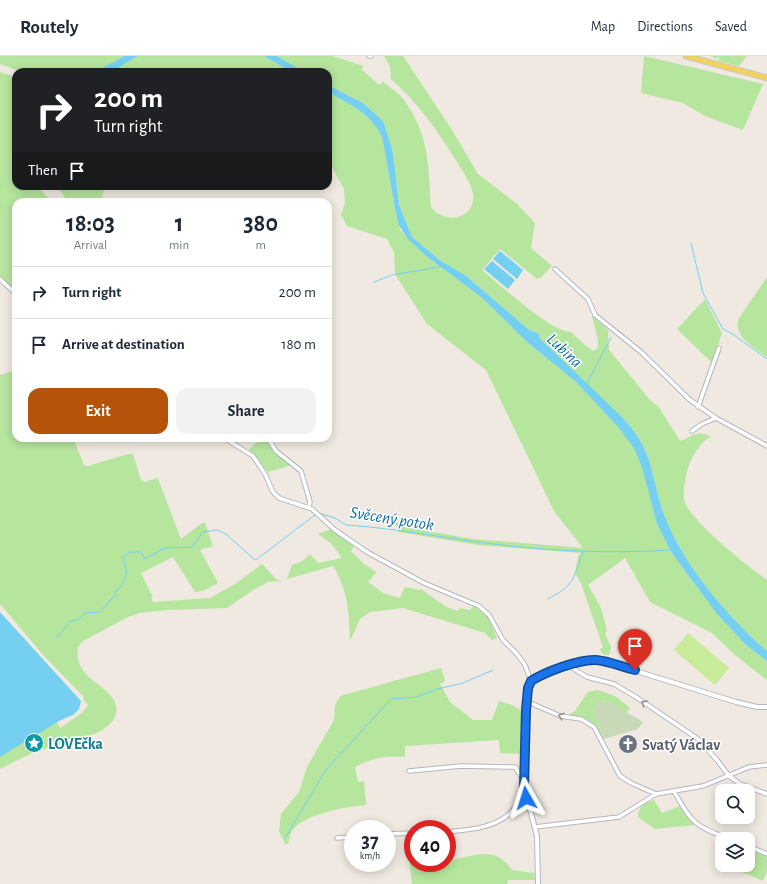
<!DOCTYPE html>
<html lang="en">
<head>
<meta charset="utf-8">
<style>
	:root { --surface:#fff; --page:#f2f2f3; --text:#1f2937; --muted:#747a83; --line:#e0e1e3; --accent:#b45309 }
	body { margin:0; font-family:"Alegreya Sans",sans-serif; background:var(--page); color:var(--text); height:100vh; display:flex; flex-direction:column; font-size:15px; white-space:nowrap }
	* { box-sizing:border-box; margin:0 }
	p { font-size:13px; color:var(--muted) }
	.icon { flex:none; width:22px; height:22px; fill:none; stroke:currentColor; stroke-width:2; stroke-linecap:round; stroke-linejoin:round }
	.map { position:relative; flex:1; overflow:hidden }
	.sheet { position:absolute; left:12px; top:142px; width:320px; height:244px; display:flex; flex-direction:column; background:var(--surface); border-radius:12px; box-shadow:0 2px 10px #0003 }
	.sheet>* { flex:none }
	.hud { position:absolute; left:12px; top:12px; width:320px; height:122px; border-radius:12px; box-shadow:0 2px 10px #0003; background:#202124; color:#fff; overflow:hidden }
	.controls { position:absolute; left:715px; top:728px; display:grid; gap:8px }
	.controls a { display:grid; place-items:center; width:40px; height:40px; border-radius:8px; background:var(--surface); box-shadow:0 2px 10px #0003; font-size:20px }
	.speed { position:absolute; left:344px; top:764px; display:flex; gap:8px; font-size:20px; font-weight:700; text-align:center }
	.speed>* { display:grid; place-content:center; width:52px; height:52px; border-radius:50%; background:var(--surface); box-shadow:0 2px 10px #0003; line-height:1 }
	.speed small { font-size:10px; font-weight:400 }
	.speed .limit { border:6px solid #d22; background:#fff; color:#111 }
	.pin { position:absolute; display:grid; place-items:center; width:34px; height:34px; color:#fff; margin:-41px -17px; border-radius:50% 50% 50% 0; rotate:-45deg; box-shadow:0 0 4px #0007 }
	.pin .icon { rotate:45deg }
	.me { position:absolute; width:44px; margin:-22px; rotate:354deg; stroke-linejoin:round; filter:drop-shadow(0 0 3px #0008) }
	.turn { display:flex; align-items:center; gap:14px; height:84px; padding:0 16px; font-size:18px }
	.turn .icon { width:52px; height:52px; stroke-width:2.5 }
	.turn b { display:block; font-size:28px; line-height:34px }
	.then { display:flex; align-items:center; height:38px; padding:0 16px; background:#0003; gap:8px; font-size:15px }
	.eta { display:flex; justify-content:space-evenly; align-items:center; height:68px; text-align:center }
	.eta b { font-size:24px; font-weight:700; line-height:28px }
	.primary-button { display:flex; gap:8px; margin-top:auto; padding:8px 16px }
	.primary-button a { flex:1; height:46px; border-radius:12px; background:var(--accent); color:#fff; font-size:16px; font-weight:700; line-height:46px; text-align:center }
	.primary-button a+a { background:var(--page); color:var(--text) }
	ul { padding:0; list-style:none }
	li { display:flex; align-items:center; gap:12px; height:52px; padding:0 16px; border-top:1px solid var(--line) }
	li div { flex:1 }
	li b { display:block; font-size:15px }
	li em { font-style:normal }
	header { display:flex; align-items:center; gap:24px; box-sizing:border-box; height:56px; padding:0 20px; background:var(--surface); border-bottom:1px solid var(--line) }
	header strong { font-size:19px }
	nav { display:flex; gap:22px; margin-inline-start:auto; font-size:14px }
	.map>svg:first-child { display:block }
	.green { fill:#b6e59e }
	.cemetery { fill:#c8d9b8 }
	.pitch { fill:#c9ec9a }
	.water { fill:#75cff0 }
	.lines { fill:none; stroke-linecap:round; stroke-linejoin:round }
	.stream { stroke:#75cff0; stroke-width:1 }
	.minor-casing { stroke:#b4b7c1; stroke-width:5.5 }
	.tertiary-casing { stroke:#b4b7c1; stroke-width:6 }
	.primary-casing { stroke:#c9c9c9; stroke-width:7 }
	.minor { stroke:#fff; stroke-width:3.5 }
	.tertiary { stroke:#fff; stroke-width:4 }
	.primary { stroke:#f2d163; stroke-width:5 }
	.oneway { stroke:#969696 }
	.route-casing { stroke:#114b97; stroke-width:10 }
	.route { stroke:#1a73e8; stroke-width:7 }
	.labels { text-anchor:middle; stroke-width:3; stroke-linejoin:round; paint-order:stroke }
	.culture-label { font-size:16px; font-weight:bold; fill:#0d838f; stroke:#fff; text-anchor:start }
	.worship-label { font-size:16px; font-weight:bold; fill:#5b616d; stroke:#fff; text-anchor:start }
	.water-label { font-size:17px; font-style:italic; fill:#0d6fa3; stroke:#fff }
</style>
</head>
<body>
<header>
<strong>Routely</strong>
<nav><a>Map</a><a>Directions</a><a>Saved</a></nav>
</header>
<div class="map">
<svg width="767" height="828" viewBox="0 0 767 828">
	<rect width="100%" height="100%" fill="#efe9e1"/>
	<path class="green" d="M0 0H124L96 16H22L0 8Z
		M138 0H264L292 16H111Z
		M277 0H332L364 10 361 13 379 29 383 26C390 32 399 37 404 44 430 80 428 109 431 151 444 169 476 164 473 138 471 127 463 116 457 106 437 74 419 48 391 23L390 10 384 0H403L452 74 478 118 517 148 535 167 531 192 552 210 541 221 537 223 500 193 482 214C501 229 549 275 571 276L586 290 593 295 598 292C599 281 594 271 592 260L608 274 609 294 650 344 658 350 680 385C695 380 694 374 711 380 701 386 693 398 689 409 686 419 683 433 684 443 686 462 750 512 767 524V595C727 560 685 511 665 461 655 437 654 409 641 386 630 366 611 351 594 335 576 317 559 300 540 283L539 278 528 273 465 219 441 205 412 181 399 149 393 97 385 70 382 64 363 47 328 29V16H304Z
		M644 0 763 28 743 74 705 60 683 47 641 37Z
		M711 0H747L739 10 718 5 720 0 716 3Z
		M0 16 16 21V130H37L51 145H61L65 142 57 130H105L101 146H16V231L11 230 0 220Z
		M328 36C351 50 369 55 382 81L398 168 401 175 426 200 481 241 527 286 576 326 619 372 635 394 643 414 657 468 671 496 717 558 746 589 767 605V624L735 599 712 577 650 546 625 502 588 529 601 552 607 574 605 578 611 591 609 599 602 598 600 593 603 591 581 527 575 517 578 500 581 497 478 489 399 476 394 464 403 471 473 483 583 492 554 455 486 314 427 268 395 218 394 196 387 183 347 170 341 159 345 147 344 133 328 104Z
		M767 221V301C754 292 732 280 739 262Z
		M705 243 722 277 712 307 677 273Z
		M16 314V382H73L84 409 88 410 128 398H133L141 424 145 426 157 422 160 428 181 483 202 467H205L213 490 200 494 218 527 203 535 195 536 173 501 141 517 153 541 151 542 153 546 210 542 235 528 262 508 275 522 281 525 268 526 253 534 227 552 167 554 140 557 128 561 83 585 78 591C73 625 112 628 116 650 121 679 67 685 47 692 31 697 15 705 0 713V701L2 699 57 666 60 672 82 657 88 649 83 643 84 641 44 600 0 548V319Z
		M262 382H268L276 396 292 409 268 416 249 393Z
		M331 473 354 490 351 495 363 507 376 516 368 526 383 537 400 542 405 531 420 534 421 533 446 551 458 555 460 552 469 554 474 550 488 561 497 582 492 584 485 577 403 552 370 556 360 563 350 585C349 557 348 534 333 510L287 523 292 509 302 505 310 498 318 507 342 502 331 487 318 478Z
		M441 612 445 625 440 628 450 646 473 664H492L499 645 512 649 522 655 523 698 500 697 499 684 405 690V701C387 699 371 702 355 711L358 726 364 725 366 749C346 751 298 758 290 779 289 782 289 786 288 788H285L279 775 281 758 299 736 307 711 334 664 335 649 340 640Z
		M598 634 615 640 630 652 626 657 609 646 602 645 593 654 604 683 602 684C593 666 590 661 569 659L575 655 588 636Z
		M654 744 662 757 680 750 694 769 655 773 638 761V758L642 748Z
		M407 780H410L412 784 413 807H447V804C475 802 493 787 512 814L534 817 535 824H508L507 828H412Z
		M748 792 767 800V815L763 825 726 809H748Z"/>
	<path class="cemetery" d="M598 645 609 646 643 666 638 673 604 683 593 654Z"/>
	<path class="pitch" d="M688 577 729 612 715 629 674 594Z"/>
	<path class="water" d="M124 0H138L111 16H96Z
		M264 0H277L304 16H292Z
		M328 29 363 47 382 64 385 70 393 97 399 149 412 181 441 205 465 219 528 273 539 278 540 283C559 300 576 317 595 335 611 351 630 366 641 386 654 409 655 437 665 461 685 511 727 560 767 595V605L746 589 717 558 671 496 657 468 643 415 635 394 619 372 576 326 527 286 481 241 426 200 408 183 398 168 382 81C369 55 351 50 328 36Z
		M500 195 523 214 517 223 493 203Z
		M492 205 515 224 508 233 484 213Z
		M0 556 81 645 79 653 73 659 59 665 0 701Z"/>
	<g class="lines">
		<path class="stream" d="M691 187 703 237 723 273 731 277 767 303
			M374 226 392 219 440 211
			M587 327 611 282
			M318 457 335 462 346 469C392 472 439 481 485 487 546 495 608 498 670 494
			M548 543C555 539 565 534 569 528 576 521 579 506 583 496
			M56 582 71 565 79 563 85 557 100 556 114 540 117 533 120 532 127 517 123 502 129 496H141L145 503 164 492 192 491 203 476 217 474 226 478 255 504 257 503 315 459
			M285 782 326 714 391 643 417 641 437 633 463 627 493 614"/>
		<defs>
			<path id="minor" d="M369 0H371
				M555 213 588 243 595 259 641 296 690 344 716 362 767 390
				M0 223 16 238
				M698 351 719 292
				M692 375 702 368 716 362
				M224 382 253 400 265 418 273 436 279 442 312 453 335 474 367 496 424 527 479 550 489 559 503 584 517 598 525 609 531 625
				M268 382 276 395 301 415 310 446 309 451
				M569 610 587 621 614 628 636 641 698 683 717 704 729 720 740 728 767 738
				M526 645 560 660 581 663 594 671 620 720 631 727 656 738
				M409 715 461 710 509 711H515L522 722H524
				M674 735C692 768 695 770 730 783
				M535 771 619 761 656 738 703 730 749 711 767 709
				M447 776C469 774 498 772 513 754 519 747 521 739 524 731
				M387 778 413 777
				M337 782 353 781
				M748 790 767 798"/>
			<path id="tertiary" d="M538 828 537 780 524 731 526 654 528 632 531 625 574 608 596 604 620 610 736 646 757 651H767"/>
			<path id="primary" d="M686 0 767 22"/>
		</defs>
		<use href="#minor" class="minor-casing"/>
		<use href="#tertiary" class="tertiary-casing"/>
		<use href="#primary" class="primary-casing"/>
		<use href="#minor" class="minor"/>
		<use href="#tertiary" class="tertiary"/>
		<use href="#primary" class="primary"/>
	</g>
	<defs><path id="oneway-chevron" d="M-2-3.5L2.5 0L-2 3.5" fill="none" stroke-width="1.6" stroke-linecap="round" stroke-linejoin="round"/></defs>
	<g class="oneway">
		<use href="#oneway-chevron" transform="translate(644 647) rotate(-146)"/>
		<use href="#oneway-chevron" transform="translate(561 660) rotate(-163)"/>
	</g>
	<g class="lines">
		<defs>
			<path id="route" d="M526 742 524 731 526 654 528 632 531 625C545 616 579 603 596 604 609 605 622 611 635 614"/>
		</defs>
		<use href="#route" class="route-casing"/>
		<use href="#route" class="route"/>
	</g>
	<defs>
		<symbol id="sight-disc" viewBox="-11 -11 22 22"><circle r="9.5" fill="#0f9aa8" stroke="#fff"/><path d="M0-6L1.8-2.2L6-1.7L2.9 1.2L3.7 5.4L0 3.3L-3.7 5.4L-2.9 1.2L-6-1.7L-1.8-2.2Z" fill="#fff"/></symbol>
		<symbol id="church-disc" viewBox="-11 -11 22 22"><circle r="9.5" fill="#6b7280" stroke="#fff"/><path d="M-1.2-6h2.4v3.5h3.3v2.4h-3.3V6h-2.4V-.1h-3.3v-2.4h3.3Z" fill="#fff"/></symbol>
	</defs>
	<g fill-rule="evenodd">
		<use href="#sight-disc" x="23" y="676" width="22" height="22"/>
		<use href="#church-disc" x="617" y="677" width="22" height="22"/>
	</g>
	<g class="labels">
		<g class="culture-label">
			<text x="48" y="693">LOVEčka</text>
		</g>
		<g class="worship-label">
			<text x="642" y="694">Svatý Václav</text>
		</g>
		<g class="water-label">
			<text transform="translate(565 294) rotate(43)" y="6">Lubina</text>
			<text transform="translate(392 462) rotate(9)" y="6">Svěcený potok</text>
		</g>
	</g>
</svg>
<div class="controls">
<a><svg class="icon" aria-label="search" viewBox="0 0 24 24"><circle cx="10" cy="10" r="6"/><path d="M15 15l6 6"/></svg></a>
<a><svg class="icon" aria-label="layers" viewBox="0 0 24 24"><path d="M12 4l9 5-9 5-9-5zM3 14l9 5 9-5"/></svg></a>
</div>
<div class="speed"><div>37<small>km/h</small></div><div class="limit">40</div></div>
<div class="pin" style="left:635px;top:614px;background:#d93025"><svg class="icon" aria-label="arrive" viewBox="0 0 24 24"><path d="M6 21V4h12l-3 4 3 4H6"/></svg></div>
<svg class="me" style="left:526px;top:742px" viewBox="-20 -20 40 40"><path d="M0-17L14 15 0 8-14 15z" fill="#1a73e8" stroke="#fff" stroke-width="4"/></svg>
<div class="hud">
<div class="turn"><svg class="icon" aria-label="right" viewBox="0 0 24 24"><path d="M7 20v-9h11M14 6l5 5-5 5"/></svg><div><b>200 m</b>Turn right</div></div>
<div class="then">Then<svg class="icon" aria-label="arrive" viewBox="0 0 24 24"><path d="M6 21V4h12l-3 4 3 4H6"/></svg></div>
</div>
<section class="sheet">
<div class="eta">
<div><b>18:03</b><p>Arrival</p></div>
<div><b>1</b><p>min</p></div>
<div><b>380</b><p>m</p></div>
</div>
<ul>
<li><svg class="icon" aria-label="right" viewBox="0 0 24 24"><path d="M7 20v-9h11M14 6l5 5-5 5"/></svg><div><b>Turn right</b></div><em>200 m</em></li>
<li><svg class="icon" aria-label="arrive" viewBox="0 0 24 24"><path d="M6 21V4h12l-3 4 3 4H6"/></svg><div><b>Arrive at destination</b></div><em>180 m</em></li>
</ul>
<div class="primary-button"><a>Exit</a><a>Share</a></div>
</section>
</div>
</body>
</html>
